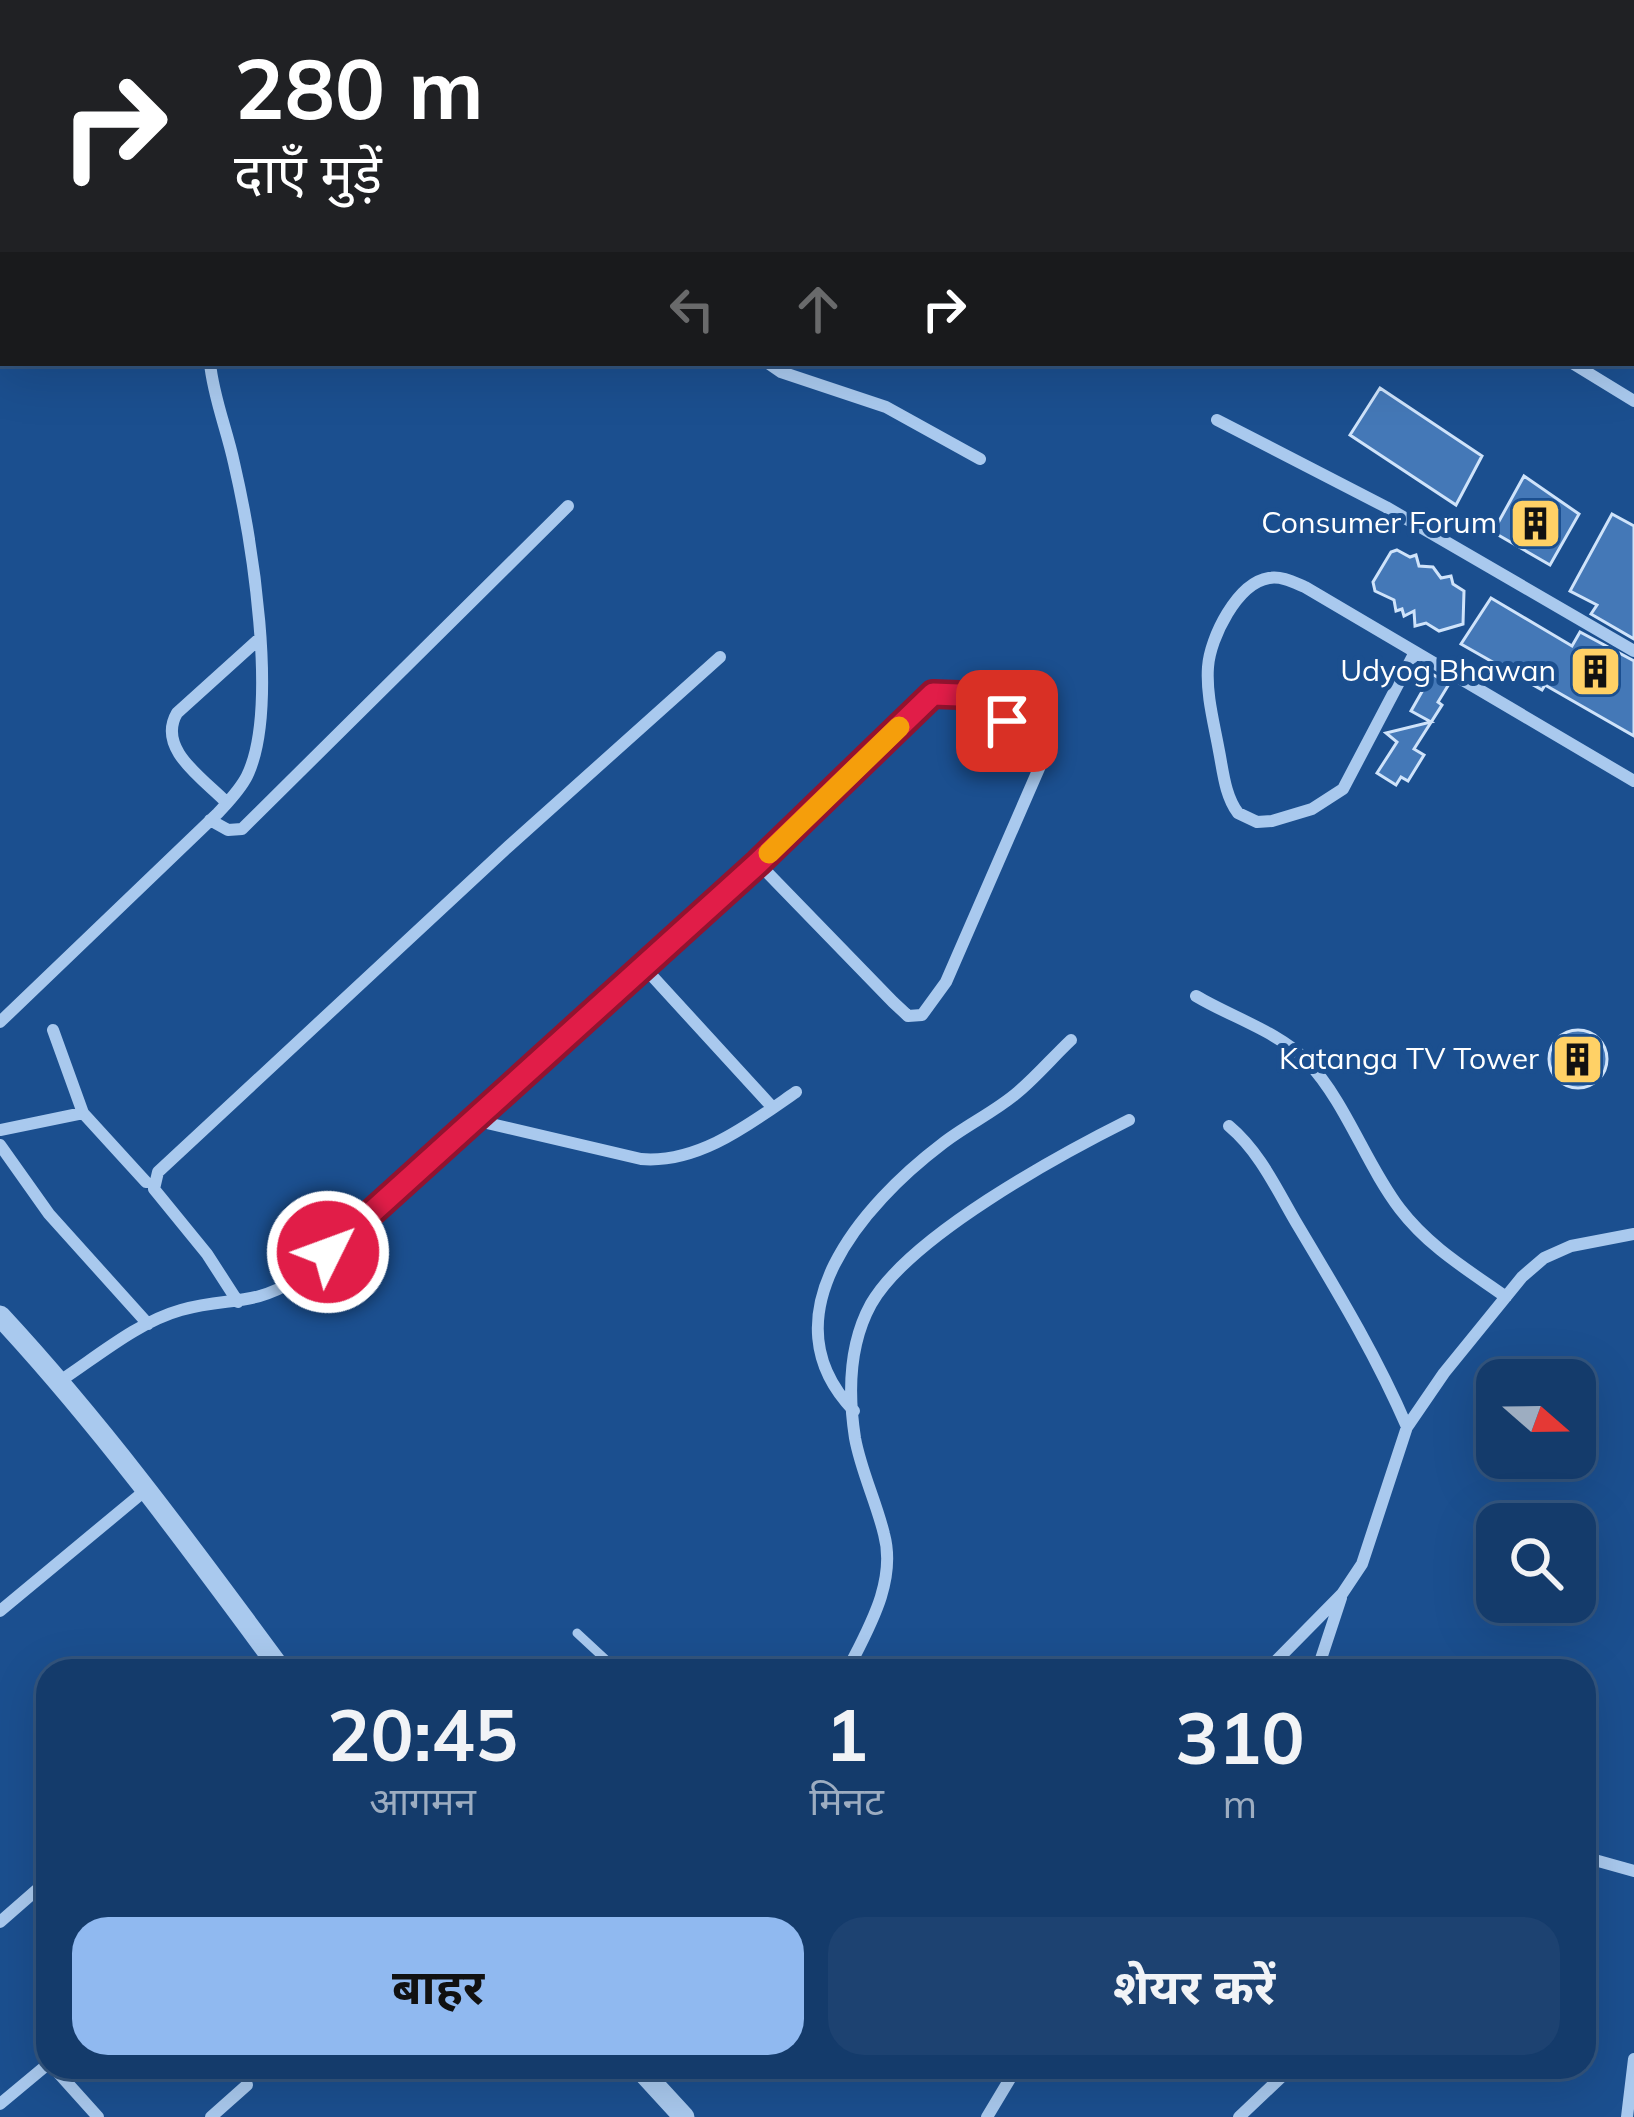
<!DOCTYPE html>
<html lang="hi">
<head>
<meta charset="utf-8">
<style>
	:root { --surface:#143b6b; --page:#1d4271; --text:#f1f3f6; --muted:#9dadc1; --line:#33557e; --accent:#90b9f0 }
	body { margin:0; font-family:Mulish,"Noto Sans Devanagari",sans-serif; background:var(--page); color:var(--text); height:100vh; display:flex; flex-direction:column; font-size:45px; white-space:nowrap }
	* { box-sizing:border-box; margin:0 }
	p { font-size:39px; color:var(--muted) }
	.icon { flex:none; width:66px; height:66px; fill:none; stroke:currentColor; stroke-width:2; stroke-linecap:round; stroke-linejoin:round }
	.map { position:relative; flex:1; overflow:hidden }
	.sheet { position:absolute; left:36px; top:1659px; width:1560px; height:420px; display:flex; flex-direction:column; background:var(--surface); border-radius:36px; box-shadow:0 12px 48px #0002,0 0 0 3px var(--line) }
	.sheet>* { flex:none }
	.top-card { position:absolute; left:0px; top:0px; width:1635px; height:366px; box-shadow:0 12px 48px #0002,0 0 0 3px var(--line); background:#202124; color:#fff; overflow:hidden }
	.needle { width:78px; rotate:110deg }
	.buttons { position:absolute; left:1476px; top:1359px; display:grid; gap:24px }
	.buttons a { display:grid; place-items:center; width:120px; height:120px; border-radius:24px; background:var(--surface); box-shadow:0 12px 48px #0002,0 0 0 3px var(--line); font-size:60px }
	.pin { position:absolute; display:grid; place-items:center; width:102px; height:102px; color:#fff; margin:-51px; border-radius:24px; box-shadow:0 6px 18px #0006 }
	.me { position:absolute; width:132px; margin:-66px; rotate:48deg; stroke-linejoin:round; filter:drop-shadow(0 0 9px #0008) }
	.turn { display:flex; align-items:center; gap:42px; height:252px; padding:0 36px; font-size:54px }
	.turn .icon { width:156px; height:156px; stroke-width:2.5 }
	.turn b { display:block; font-size:84px; line-height:102px }
	.lanes { display:flex; align-items:center; height:114px; padding:0 36px; background:#0003; justify-content:center; gap:60px; direction:ltr }
	.lanes .off { opacity:.35 }
	.eta { display:flex; justify-content:space-evenly; align-items:center; height:204px; text-align:center }
	.eta b { font-size:72px; font-weight:700; line-height:84px }
	.cta { display:flex; gap:24px; margin-top:auto; padding:24px 36px }
	.cta a { flex:1; height:138px; border-radius:36px; background:var(--accent); color:#111; font-size:48px; font-weight:700; line-height:138px; text-align:center }
	.cta a+a { background:var(--page); color:var(--text) }
	.map>svg:first-child { display:block }
	.building { fill:#4478b7; stroke:#cfe3fa; stroke-width:3 }
	.lines { fill:none; stroke-linecap:round; stroke-linejoin:round }
	.service { stroke:#a9c9ee; stroke-width:9 }
	.minor { stroke:#a9c9ee; stroke-width:12 }
	.tertiary { stroke:#a9c9ee; stroke-width:21 }
	.route-casing { stroke:#92132f; stroke-width:30 }
	.route { stroke:#e11d48; stroke-width:21 }
	.slow { stroke:#f59e0b; stroke-width:21 }
	.labels { text-anchor:middle; stroke-width:10; stroke-linejoin:round; paint-order:stroke }
	.poi-label { font-size:30px; fill:#fff; stroke:#1b4f8f; text-anchor:end }
</style>
</head>
<body>
<div class="map">
<svg width="1634" height="2117" viewBox="0 0 1634 2117">
	<rect width="100%" height="100%" fill="#1b4f8f"/>
	<path class="building" d="M1380 388 1482 456 1456 505 1350 435Z
		M1524 476 1579 514 1550 565 1493 532Z
		M1612 514 1634 526V639L1591 614 1597 605 1570 591Z
		M1397 550 1410 557 1416 555 1419 566 1433 567 1441 578 1451 576 1453 584 1464 591 1463 624 1439 631 1426 623 1415 626 1414 611 1404 616 1402 609 1396 611 1394 600 1375 591 1373 582 1391 552Z
		M1491 598 1572 646 1580 632 1634 661V736L1545 685 1542 690 1461 644Z
		M1432 674 1449 684 1438 702 1442 705 1414 749 1424 755 1408 781 1401 777 1396 785 1377 773 1397 742 1386 733 1431 722 1411 711Z
		M1549 1059a29 29 0 1 1 58 0a29 29 0 1 1-58 0Z"/>
	<g class="lines">
		<path class="service" d="M0 193 3 196
			M577 1633 618 1671"/>
		<path class="minor" d="M571 0V3
			M1376 3 1377 0
			M1632 154 1634 155
			M768 363 781 372 886 407 980 459
			M1572 363 1634 401
			M1217 420 1386 507 1634 651
			M1415 652 1343 789 1312 809 1272 821 1257 822 1238 813C1225 796 1223 771 1219 751 1214 723 1206 695 1208 667 1210 638 1237 583 1269 578 1282 576 1293 582 1305 587L1634 781
			M227 803C204 779 156 749 177 713L259 639
			M210 820 228 830 242 829 568 506
			M643 966 773 1108
			M1196 996C1231 1017 1279 1032 1307 1061 1347 1104 1365 1163 1400 1209 1429 1247 1468 1270 1506 1297
			M0 1022 218 813C228 802 240 790 247 776 280 708 251 536 234 463 227 430 213 396 210 363
			M53 1030 83 1113 146 1182
			M474 1120 641 1159C699 1164 751 1123 796 1092
			M1229 1126C1260 1152 1277 1190 1297 1224 1337 1291 1376 1355 1407 1427
			M0 1130 83 1113
			M0 1145 49 1214 148 1324
			M238 1302 207 1254 154 1189 158 1172 509 846 720 657
			M60 1381C98 1356 138 1322 181 1310 229 1296 250 1308 297 1279L758 863 933 695C970 690 1015 720 1039 746L1040 766 946 982 922 1015 908 1016 893 1002 758 863
			M854 1411C763 1317 863 1204 942 1144 966 1125 995 1112 1018 1092 1037 1076 1053 1057 1071 1040
			M0 1611 147 1489
			M847 1671C868 1629 897 1582 884 1534 876 1501 861 1471 855 1438 848 1393 849 1344 871 1304 910 1236 1059 1155 1129 1120
			M1266 1671 1342 1594 1362 1564 1407 1427 1444 1373 1522 1277 1544 1258 1571 1246 1634 1234
			M1317 1671 1341 1598
			M1584 1857 1634 1871
			M0 1922 48 1880
			M53 2067 98 2117
			M0 2104 48 2064
			M211 2117 247 2085
			M987 2117 1017 2067
			M1239 2117 1292 2067
			M1627 2117 1634 2059"/>
		<path class="tertiary" d="M0 18 3 11
			M0 1316C103 1427 192 1549 282 1671
			M638 2067 684 2117"/>
	</g>
	<g class="lines">
		<defs>
			<path id="route" d="M328 1252 758 863 933 694 959 695 1007 721"/>
		</defs>
		<use href="#route" class="route-casing"/>
		<use href="#route" class="route"/>
		<path class="slow" d="M769 853 899 727"/>
	</g>
	<defs>
		<symbol id="building-square" viewBox="-11 -11 22 22"><rect x="-9" y="-9" width="18" height="18" rx="4" fill="#ffd166" stroke="#1b4f8f"/><path d="M-4-6H4V6H1V3H-1V6H-4ZM-2.5-4.3h1.7v1.8h-1.7ZM.8-4.3h1.7v1.8H.8ZM-2.5-1h1.7V.8h-1.7ZM.8-1h1.7V.8H.8Z" fill="#111"/></symbol>
	</defs>
	<g fill-rule="evenodd">
		<use href="#building-square" x="1506" y="494" width="59" height="59"/>
		<use href="#building-square" x="1566" y="642" width="59" height="59"/>
		<use href="#building-square" x="1548" y="1030" width="59" height="59"/>
	</g>
	<g class="labels">
		<g class="poi-label">
			<text x="1497" y="533">Consumer Forum</text>
			<text x="1556" y="681">Udyog Bhawan</text>
			<text x="1539" y="1069">Katanga TV Tower</text>
		</g>
	</g>
</svg>
<div class="buttons">
<a><svg class="needle" viewBox="-14 -14 28 28"><path d="M0-13l5 13h-10z" fill="#e53935"/><path d="M0 13l5-13h-10z" fill="#9dadc1"/></svg></a>
<a><svg class="icon" aria-label="search" viewBox="0 0 24 24"><circle cx="10" cy="10" r="6"/><path d="M15 15l6 6"/></svg></a>
</div>
<div class="pin" style="left:1007px;top:721px;background:#d93025"><svg class="icon" aria-label="arrive" viewBox="0 0 24 24"><path d="M6 21V4h12l-3 4 3 4H6"/></svg></div>
<svg class="me" style="left:328px;top:1252px" viewBox="-20 -20 40 40"><circle r="17" fill="#e11d48" stroke="#fff" stroke-width="3"/><path d="M0-11L8 9 0 5-8 9z" fill="#fff"/></svg>
<div class="top-card">
<div class="turn"><svg class="icon" aria-label="right" viewBox="0 0 24 24"><path d="M7 20v-9h11M14 6l5 5-5 5"/></svg><div><b>280 m</b>दाएँ मुड़ें</div></div>
<div class="lanes"><svg class="icon off" aria-label="left" viewBox="0 0 24 24"><path d="M17 20v-9H6M10 6l-5 5 5 5"/></svg><svg class="icon off" aria-label="ahead" viewBox="0 0 24 24"><path d="M12 20V5M6 11l6-6 6 6"/></svg><svg class="icon" aria-label="right" viewBox="0 0 24 24"><path d="M7 20v-9h11M14 6l5 5-5 5"/></svg></div>
</div>
<section class="sheet">
<div class="eta">
<div><b>20:45</b><p>आगमन</p></div>
<div><b>1</b><p>मिनट</p></div>
<div><b>310</b><p>m</p></div>
</div>
<div class="cta"><a>बाहर</a><a>शेयर करें</a></div>
</section>
</div>
</body>
</html>
